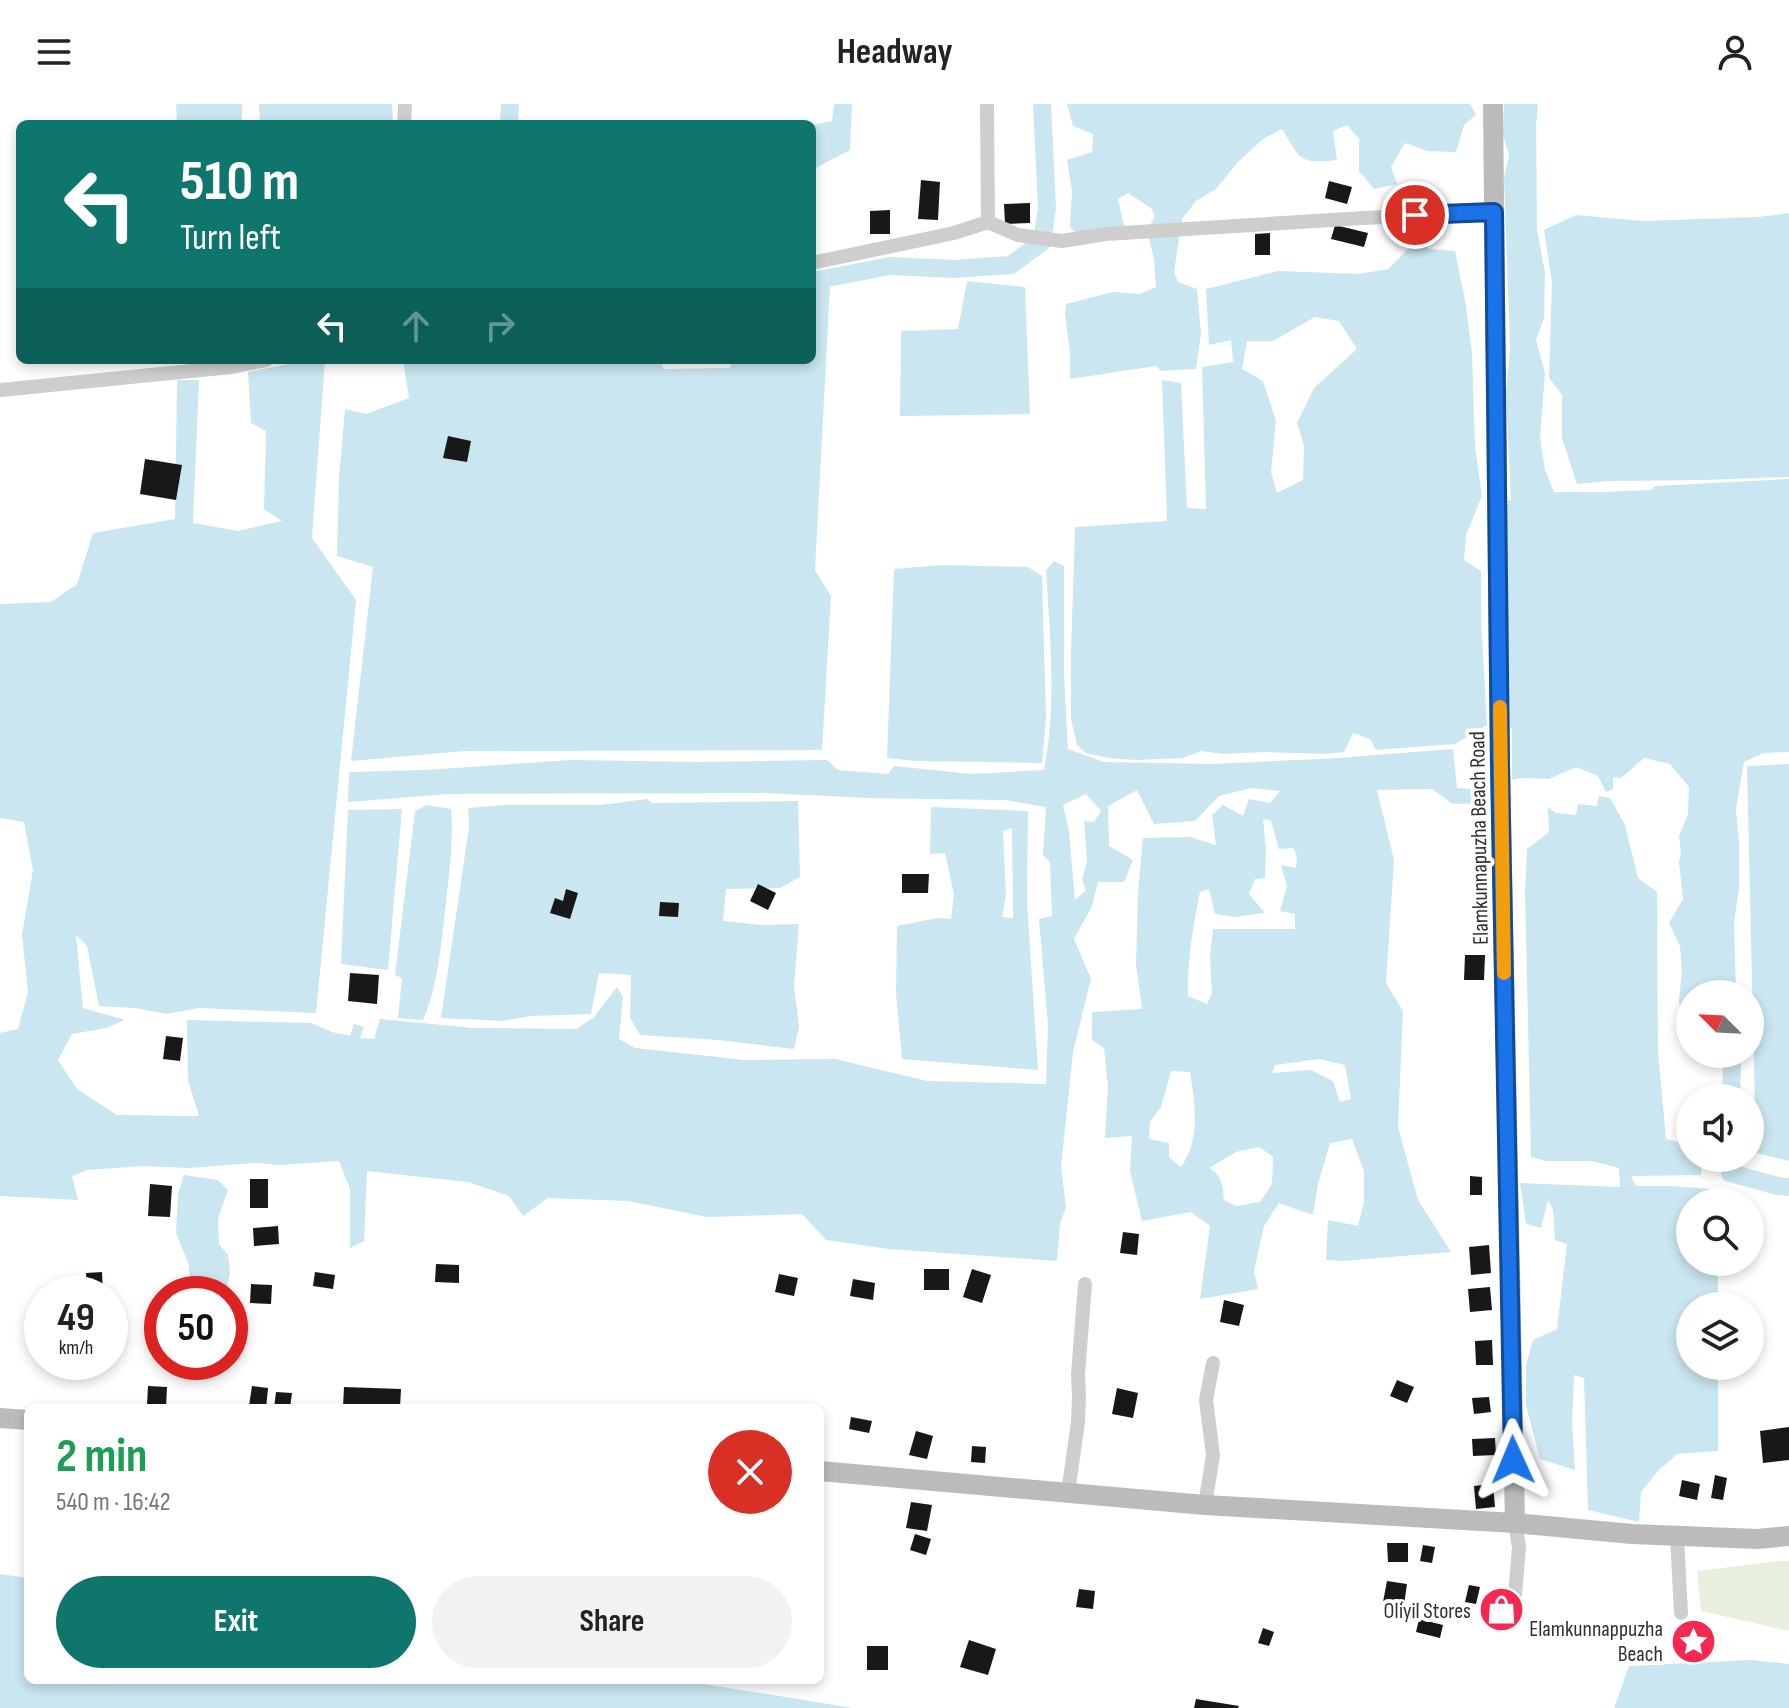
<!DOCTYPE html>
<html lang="en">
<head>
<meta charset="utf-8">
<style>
	:root { --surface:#fff; --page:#f2f2f2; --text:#222; --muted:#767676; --accent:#0f766e }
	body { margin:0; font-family:"Sofia Sans Condensed",sans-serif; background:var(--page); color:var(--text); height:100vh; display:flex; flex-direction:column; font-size:30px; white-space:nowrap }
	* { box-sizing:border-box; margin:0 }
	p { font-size:26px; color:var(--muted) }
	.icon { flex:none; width:44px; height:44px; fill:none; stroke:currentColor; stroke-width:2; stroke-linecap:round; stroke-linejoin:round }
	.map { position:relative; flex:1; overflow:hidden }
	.details { position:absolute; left:24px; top:1300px; width:800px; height:280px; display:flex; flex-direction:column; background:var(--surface); border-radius:12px; box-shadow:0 4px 12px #0003 }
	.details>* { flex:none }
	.banner { position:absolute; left:16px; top:16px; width:800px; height:244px; border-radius:12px; box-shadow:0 4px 12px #0003; background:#0f766e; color:#fff; overflow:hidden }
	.needle { width:52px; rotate:294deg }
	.tools { position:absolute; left:1676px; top:876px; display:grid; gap:16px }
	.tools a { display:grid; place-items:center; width:88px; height:88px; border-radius:50%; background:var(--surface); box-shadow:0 4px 12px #0003; font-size:40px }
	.speed { position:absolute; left:24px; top:1172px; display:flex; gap:16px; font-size:40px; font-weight:700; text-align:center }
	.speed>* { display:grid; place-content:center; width:104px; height:104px; border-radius:50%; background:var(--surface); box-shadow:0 4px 12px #0003; line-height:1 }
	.speed small { font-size:20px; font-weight:400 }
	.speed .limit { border:12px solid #d22; background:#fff; color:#111 }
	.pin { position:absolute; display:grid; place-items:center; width:68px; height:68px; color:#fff; margin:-34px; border:4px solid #fff; border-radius:50%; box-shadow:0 2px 8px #0007 }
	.me { position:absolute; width:88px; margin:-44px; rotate:359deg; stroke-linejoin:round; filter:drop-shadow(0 0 6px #0008) }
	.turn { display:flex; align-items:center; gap:28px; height:168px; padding:0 32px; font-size:36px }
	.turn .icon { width:104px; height:104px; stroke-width:2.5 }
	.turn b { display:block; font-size:56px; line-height:68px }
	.lanes { display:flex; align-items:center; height:76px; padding:0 32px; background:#0003; justify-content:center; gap:40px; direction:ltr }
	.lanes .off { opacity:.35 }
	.round { display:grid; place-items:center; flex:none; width:84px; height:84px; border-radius:42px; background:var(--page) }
	.head { display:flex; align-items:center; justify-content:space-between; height:136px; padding:0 32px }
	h1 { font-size:48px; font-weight:700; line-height:60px; color:#1e9e55 }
	.cta { display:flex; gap:16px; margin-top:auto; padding:16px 32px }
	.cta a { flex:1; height:92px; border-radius:48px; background:var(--accent); color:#fff; font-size:32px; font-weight:700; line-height:92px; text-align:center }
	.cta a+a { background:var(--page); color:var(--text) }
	header { display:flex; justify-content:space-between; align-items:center; height:104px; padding:0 32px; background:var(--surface); font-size:36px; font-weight:700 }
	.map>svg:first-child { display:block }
	.green { fill:#e9efdf }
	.water { fill:#cae6f0; fill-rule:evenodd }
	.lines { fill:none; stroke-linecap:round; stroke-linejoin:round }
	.canal { stroke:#cae6f0; stroke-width:18 }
	.building { fill:#181818 }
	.street { stroke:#cecece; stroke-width:14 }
	.secondary { stroke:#bbb; stroke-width:20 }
	.route-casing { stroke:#114b97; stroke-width:20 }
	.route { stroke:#1a73e8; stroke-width:14 }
	.slow { stroke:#f59e0b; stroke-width:14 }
	.labels { text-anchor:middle; stroke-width:8; stroke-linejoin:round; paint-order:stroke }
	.street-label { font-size:22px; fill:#313131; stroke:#fff }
	.poi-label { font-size:22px; fill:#313131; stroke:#fff; text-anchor:end }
</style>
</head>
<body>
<header><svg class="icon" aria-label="menu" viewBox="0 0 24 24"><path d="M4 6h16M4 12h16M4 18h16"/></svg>Headway<svg class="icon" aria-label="person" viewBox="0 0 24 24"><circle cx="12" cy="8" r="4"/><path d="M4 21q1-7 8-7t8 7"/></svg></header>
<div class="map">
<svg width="1789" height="1604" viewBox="0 0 1789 1604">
	<rect width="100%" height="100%" fill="#fff"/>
	<path class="green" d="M1781 1457H1789V1527L1701 1507 1697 1467Z"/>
	<path class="water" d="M176 0H242V20H177Z
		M259 0H392L393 20H260Z
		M834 0H852L850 46 812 66V21L832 17Z
		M1067 0H1470L1476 11 1464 21 1456 48 1427 47 1405 39 1391 63 1397 80 1374 85 1359 67V35L1347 21 1333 27 1337 56C1299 60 1301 56 1282 25L1263 35 1238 58 1216 85 1196 97 1182 115 1174 168 1178 178 1197 185 1201 230 1196 265 1161 267 1156 262 1070 275V249L1065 209 1066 200 1113 188 1140 190 1156 183 1154 155 1147 127 1155 112 1151 104 1128 89 1118 95 1127 134 1079 132 1070 123 1072 87 1067 56 1092 48 1093 30 1073 22Z
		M1504 0H1538L1534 44 1526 67 1520 95 1535 114 1545 169 1544 214 1536 236 1545 269 1540 333 1545 366 1554 388H1603L1651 386 1655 382 1789 375V648L1764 649 1744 658 1736 705 1739 738V785L1734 818 1736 890H1690V927L1681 923 1679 896 1682 867 1680 842 1669 819 1683 795 1679 759 1681 749 1679 732 1688 710 1689 683 1670 660 1644 654 1621 674 1613 673V685L1606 688 1598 672 1576 663 1549 675 1523 674 1512 676V625L1505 621 1507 397 1511 396 1506 290 1510 245 1504 73 1509 51 1503 31Z
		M1789 109V373L1703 376 1608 377 1577 380 1562 334V291L1549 274 1552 178 1544 126 1576 111 1642 117 1758 113Z
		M1412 132 1430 145 1455 147 1466 201 1472 250 1475 343 1482 392 1466 431 1464 456 1481 467V515L1487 621 1455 640 1376 646 1370 635 1353 629 1344 648 1326 650 1265 648 1223 650 1201 647 1182 654 1136 656 1108 654 1086 649 1077 641 1071 615V549L1075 423 1167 417 1162 276 1181 279 1187 404 1206 405 1202 263 1233 258 1231 236 1209 241 1206 185 1278 167 1359 170 1388 165 1408 145ZM1315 213 1339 217 1357 245 1314 284 1297 319 1304 342 1303 376 1277 389 1271 368 1276 317 1263 277 1242 265 1247 237H1273Z
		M967 177 1025 183 1030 310 900 312 901 227 958 225Z
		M830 182 815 466 831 492 822 646 465 647 351 657 373 463 337 452 339 374 345 305 366 310 409 294 403 256H661L663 265 730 264 732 256H812V185Z
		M310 256H325L312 434 356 496 316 909 199 904 166 910 135 904 99 902 87 842 76 831 83 904 125 916 106 924 72 930 58 956 77 985 117 1011 199 1012 188 976 187 916 311 919 332 928 350 932 354 920 364 923 360 934 374 935 380 915 473 924 576 925 594 913 617 883 623 893 619 935 635 944 745 956 835 955 927 977 1046 980 1048 921 1039 815 1052 812 1050 758 1043 751 1046 703 1005 696 867 694 764 689 449 690 348 698 349 668 424 666 571 656 701 658 827 656 838 666 888 670 894 662 972 670 1044 666C1057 600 1050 533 1046 466L1054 457 1064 462V573L1068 645 1104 658 1214 660 1337 654 1453 645 1457 684 1488 686V699L1453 700 1432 685 1377 686 1394 756 1386 879 1403 907 1398 1023 1418 1096 1451 1148 1343 1157 1326 1156 1328 1116 1358 1122 1364 1098V1067L1352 1035 1330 1039 1318 1080 1313 1111 1279 1099 1264 1122 1254 1167 1258 1185 1200 1195 1210 1122 1191 1108 1142 1117 1130 1067 1132 1032 1105 1034 1108 984 1104 944 1092 936V908L1142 905 1136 860 1138 789 1143 734 1190 733 1216 741 1212 711 1223 701 1243 712 1249 695 1270 699 1280 687 1251 684 1219 692 1195 717 1154 720 1137 686 1108 702 1109 742 1133 756 1124 778H1098L1092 802 1074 835 1091 875 1073 948 1061 1063 1066 1103 1060 1120 1057 1157 889 1145 826 1136 802 1110 707 1113 628 1097 548 1094 523 1112 509 1092 468 1078 367 1067 364 1137 350 1144V1085L339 1057 280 1061 256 1059 189 1064 143 1062 87 1066 72 1072 78 1096 0 1092V929L18 925 28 888 22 831 33 766 24 718 0 714V500L51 498 77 480 93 429 175 415 177 276H199L193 419 238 427 282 417 264 405 266 327 251 319 248 268ZM1086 690 1101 707 1094 718 1084 717 1087 757 1082 776 1086 786 1075 796 1069 727 1063 701ZM1263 715 1271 717 1279 745 1293 744 1297 752 1296 764 1281 761 1287 782 1280 807 1295 810V825H1213L1210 852 1212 889 1207 900 1188 892C1187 857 1193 823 1200 788L1209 785 1215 810 1234 813 1265 809 1249 790 1255 775 1265 774 1266 745ZM1319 955 1345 961 1351 995 1340 998 1333 977 1311 966 1272 969 1275 961ZM1171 967 1190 968C1195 1001 1201 1035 1181 1063L1169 1053V1039L1149 1035 1150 1018 1161 1003ZM1259 1043 1273 1053 1272 1080 1260 1098 1236 1102 1224 1096C1223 1082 1222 1071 1209 1064L1236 1048Z
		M941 461 1028 463 1042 472 1046 614 1042 659 916 657 887 654 894 465Z
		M1789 660V1057L1756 1049 1747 662Z
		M1599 692 1610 694 1625 721 1638 774 1657 788 1658 947 1666 1035 1690 1041V1054H1702L1701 1071 1631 1072 1636 1082H1672L1711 1085 1713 1098H1690V1158H1718V1202H1690V1262H1718V1347L1677 1350 1658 1367 1641 1388 1639 1418 1588 1406 1584 1274 1574 1271 1572 1318 1575 1366 1540 1355 1526 1301V1261L1533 1236 1557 1225 1567 1140 1555 1136 1553 1106 1548 1096 1541 1124 1526 1120 1520 1079 1620 1083 1619 1064 1591 1057H1546L1531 1053 1525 788 1527 745 1549 728 1548 703 1556 709 1576 711 1578 700 1597 702Z
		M647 695 652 699 798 697 800 773 780 784 726 785 723 817 763 821 799 820 794 882 799 923 794 945 719 936 640 931 630 914 631 871 599 869 591 910 531 912 503 917 441 914 469 723 468 704 504 701H600Z
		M427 701 451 705C454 737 449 768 446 799 441 839 439 879 423 916L398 914 402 874 395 871 415 707Z
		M931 703 1028 707 1027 798 1038 966 902 955 896 889 897 822 937 814 951 815 954 790 945 749 930 750ZM1012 724 1013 814 1002 813 1006 791 1003 727Z
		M402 705 388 866 341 860 348 706Z
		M184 1071 218 1076 228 1086 218 1115 219 1140 228 1151 230 1168 226 1190H190L189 1161 176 1129 178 1090Z
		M0 1470 28 1474V1576H679L853 1604H0Z
		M1751 1556 1789 1560V1604H1614L1629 1562Z"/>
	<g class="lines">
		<path class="canal" d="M1527 0 1528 129
			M509 20 510 0
			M812 177 890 162 954 165 1011 161 1042 138 1047 104 1042 0
			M1731 994 1732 961
			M1730 1054V1069L1778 1082 1789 1083"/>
	</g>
	<path class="building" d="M921 76 940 78 938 116 918 115Z
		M1329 77 1352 83 1347 100 1325 94Z
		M1030 99V119L1005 120 1004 100Z
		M890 106V130H870V107Z
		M1335 121 1368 129 1364 143 1331 135Z
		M1270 129V151H1255V130Z
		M448 332 471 337 467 358 443 354Z
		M145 355 182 361 176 396 140 390Z
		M902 770H929L928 789H902Z
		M758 780 776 789 768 806 750 797Z
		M566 785 578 789 570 815 550 809 555 794 563 797Z
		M660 798 679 799 678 813 659 812Z
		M1465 851H1485L1484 876H1464Z
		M350 869 379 871 377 900 348 897Z
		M166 932 183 934 180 957 163 955Z
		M1470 1072 1482 1073V1091H1470Z
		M250 1075H268V1104H250Z
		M150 1080 172 1082 170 1113 148 1112Z
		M278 1122 279 1140 254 1142 253 1124Z
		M1123 1128 1139 1130 1137 1151 1120 1149Z
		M1489 1141 1491 1169 1471 1171 1469 1143Z
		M436 1160 459 1161V1179L435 1178Z
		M924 1165H949V1186H924Z
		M972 1165 991 1171 982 1199 963 1193Z
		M102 1168 103 1190H87L86 1169Z
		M315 1168 335 1171 333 1185 313 1182Z
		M779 1170 798 1174 794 1192 775 1188Z
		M853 1175 875 1179 873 1196 850 1192Z
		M251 1180 272 1181 271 1200 250 1199Z
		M1490 1183 1492 1206 1470 1208 1468 1185Z
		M1224 1196 1244 1201 1239 1222 1220 1218Z
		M1492 1236 1493 1261H1476L1475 1237Z
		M1397 1276 1414 1283 1407 1299 1390 1292Z
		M148 1282 167 1283 166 1303 147 1301Z
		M252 1282 268 1284 266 1304 249 1302Z
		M344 1283 401 1285 400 1304 343 1303Z
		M1117 1284 1138 1289 1133 1314 1112 1310Z
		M276 1288 292 1289 290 1304H274Z
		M1489 1293 1491 1308 1474 1310 1472 1294Z
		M851 1313 872 1317 869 1329 849 1325Z
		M1789 1323V1356L1763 1359 1760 1327Z
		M916 1327 933 1332 927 1355 909 1351Z
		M1495 1334 1496 1351 1473 1352 1472 1335Z
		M972 1342 986 1343 985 1359 971 1358Z
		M1715 1371 1727 1374 1723 1396 1711 1394Z
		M1682 1376 1700 1380 1697 1396 1679 1392Z
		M1493 1380 1495 1403 1476 1405 1474 1382Z
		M911 1398 932 1401 927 1427 906 1424Z
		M915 1430 931 1435 926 1451 910 1446Z
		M1387 1439H1408V1458H1388Z
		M1423 1441 1435 1443 1432 1459 1420 1457Z
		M1387 1477 1407 1480 1404 1501 1383 1498Z
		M1469 1481 1480 1483 1476 1500 1465 1498Z
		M1079 1485 1095 1487 1093 1505 1076 1503Z
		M1419 1515 1443 1521 1440 1534 1416 1528Z
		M1263 1524 1274 1528 1269 1542 1258 1539Z
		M969 1536 996 1545 988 1571 960 1563Z
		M867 1542H888V1566H867Z
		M1196 1595 1239 1602 1238 1604H1194Z"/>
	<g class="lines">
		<path class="street" d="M404 20 405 0
			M988 118 1018 131 1062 137 1106 130 1363 114 1494 108
			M812 159 954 129 988 118 987 0
			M0 286 231 263 266 256
			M1068 1389 1078 1318 1079 1292 1078 1270 1085 1180
			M1205 1401 1213 1351 1206 1296 1213 1259
			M1677 1433 1681 1509
			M1514 1503 1519 1443 1515 1419"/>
		<path class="secondary" d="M1493 0 1500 662 1515 1419
			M0 1314 28 1316
			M820 1367 1205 1401 1515 1419 1632 1430 1757 1435 1789 1432"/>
	</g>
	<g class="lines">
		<defs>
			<path id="route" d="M1415 111 1494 108 1500 662 1513 1356"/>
		</defs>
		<use href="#route" class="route-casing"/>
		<use href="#route" class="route"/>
		<path class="slow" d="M1500 603 1504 869"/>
	</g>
	<defs>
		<symbol id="shop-disc" viewBox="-11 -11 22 22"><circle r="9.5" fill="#f42851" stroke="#fff"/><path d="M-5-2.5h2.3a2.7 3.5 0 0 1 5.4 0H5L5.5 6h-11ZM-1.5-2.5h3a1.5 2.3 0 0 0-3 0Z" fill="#fff"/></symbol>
		<symbol id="sight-disc" viewBox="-11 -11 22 22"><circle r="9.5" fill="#f42851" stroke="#fff"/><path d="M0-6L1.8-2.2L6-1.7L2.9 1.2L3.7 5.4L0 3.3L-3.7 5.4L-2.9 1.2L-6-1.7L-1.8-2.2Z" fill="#fff"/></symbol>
	</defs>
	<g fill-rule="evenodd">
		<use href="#shop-disc" x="1476" y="1480" width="51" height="51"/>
		<use href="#sight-disc" x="1668" y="1512" width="51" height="51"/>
	</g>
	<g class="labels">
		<g class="street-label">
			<text transform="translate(1478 734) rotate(-91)" y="8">Elamkunnapuzha Beach Road</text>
		</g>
		<g class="poi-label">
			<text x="1471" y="1514">Oliyil Stores</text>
			<text x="1663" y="1532">Elamkunnappuzha<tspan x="1663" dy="25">Beach</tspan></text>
		</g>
	</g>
</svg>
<div class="tools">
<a><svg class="needle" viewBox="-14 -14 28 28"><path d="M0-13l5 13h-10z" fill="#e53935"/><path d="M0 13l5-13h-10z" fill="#767676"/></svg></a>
<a><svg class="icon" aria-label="sound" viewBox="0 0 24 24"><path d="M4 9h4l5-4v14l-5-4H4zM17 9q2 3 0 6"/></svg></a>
<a><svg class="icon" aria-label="search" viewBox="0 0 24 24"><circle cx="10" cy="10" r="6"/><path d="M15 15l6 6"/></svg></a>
<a><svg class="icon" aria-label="layers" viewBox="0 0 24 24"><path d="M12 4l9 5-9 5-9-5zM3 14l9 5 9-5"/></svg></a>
</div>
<div class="speed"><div>49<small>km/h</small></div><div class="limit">50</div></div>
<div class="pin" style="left:1415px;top:111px;background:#d93025"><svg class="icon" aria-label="arrive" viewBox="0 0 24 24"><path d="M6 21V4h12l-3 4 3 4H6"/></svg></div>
<svg class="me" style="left:1513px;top:1356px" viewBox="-20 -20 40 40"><path d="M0-17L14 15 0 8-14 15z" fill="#1a73e8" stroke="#fff" stroke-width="4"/></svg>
<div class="banner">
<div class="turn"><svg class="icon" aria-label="left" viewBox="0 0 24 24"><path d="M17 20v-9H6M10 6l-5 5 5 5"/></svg><div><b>510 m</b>Turn left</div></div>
<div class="lanes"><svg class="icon" aria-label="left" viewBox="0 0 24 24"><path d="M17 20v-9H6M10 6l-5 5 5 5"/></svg><svg class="icon off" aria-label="ahead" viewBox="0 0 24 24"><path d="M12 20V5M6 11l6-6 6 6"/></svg><svg class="icon off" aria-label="right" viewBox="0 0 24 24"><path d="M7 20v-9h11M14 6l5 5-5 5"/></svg></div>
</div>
<section class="details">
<div class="head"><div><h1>2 min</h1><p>540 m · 16:42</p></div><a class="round" style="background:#d93025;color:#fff"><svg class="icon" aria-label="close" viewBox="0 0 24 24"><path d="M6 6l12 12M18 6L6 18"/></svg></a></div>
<div class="cta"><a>Exit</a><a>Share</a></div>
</section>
</div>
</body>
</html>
